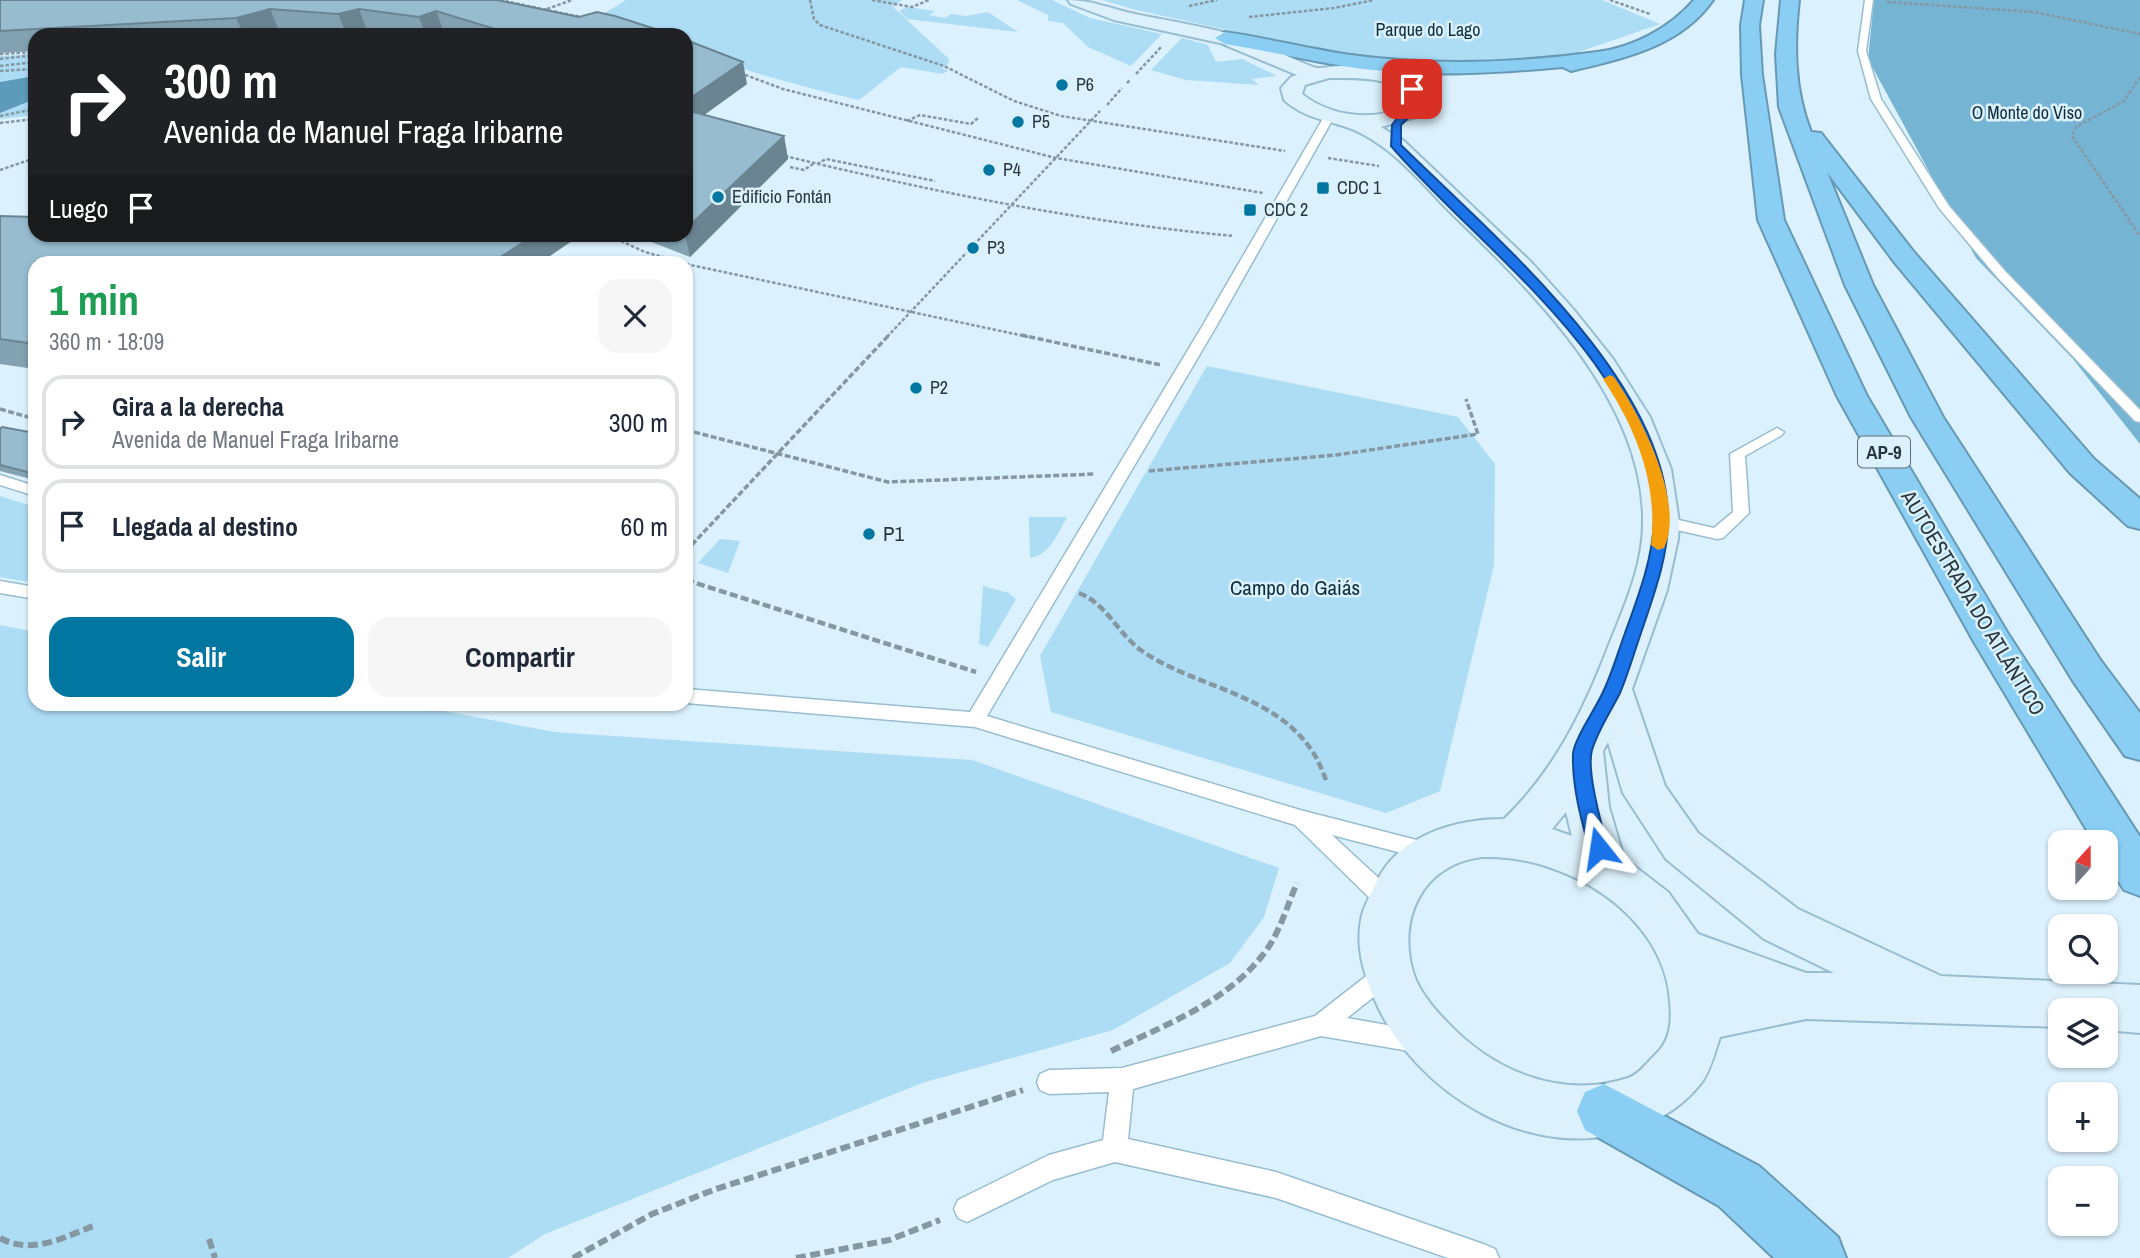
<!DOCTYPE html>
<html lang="es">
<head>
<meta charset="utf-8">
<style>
	:root { --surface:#fff; --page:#f6f6f7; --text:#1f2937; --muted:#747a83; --line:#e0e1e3; --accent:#0076a0 }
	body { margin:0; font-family:"Archivo Narrow",sans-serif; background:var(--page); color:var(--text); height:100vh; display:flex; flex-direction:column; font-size:26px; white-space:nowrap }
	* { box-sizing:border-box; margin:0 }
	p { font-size:23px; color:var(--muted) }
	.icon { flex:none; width:38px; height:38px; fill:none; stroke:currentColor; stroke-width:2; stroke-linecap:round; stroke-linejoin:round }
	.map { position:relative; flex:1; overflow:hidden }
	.side { position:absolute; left:28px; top:256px; width:665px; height:455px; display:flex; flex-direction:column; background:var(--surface); border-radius:21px; box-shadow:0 2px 5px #0004 }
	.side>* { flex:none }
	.top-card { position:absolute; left:28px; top:28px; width:665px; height:214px; border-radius:21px; box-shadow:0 2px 5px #0004; background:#202124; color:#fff; overflow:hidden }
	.needle { width:46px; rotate:21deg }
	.controls { position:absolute; left:2048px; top:830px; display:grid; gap:14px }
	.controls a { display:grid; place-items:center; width:70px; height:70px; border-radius:14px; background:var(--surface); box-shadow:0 2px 5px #0004; font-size:35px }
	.pin { position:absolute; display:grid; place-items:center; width:60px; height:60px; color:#fff; margin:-30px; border-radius:14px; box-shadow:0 4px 10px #0006 }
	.me { position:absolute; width:77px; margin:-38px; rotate:345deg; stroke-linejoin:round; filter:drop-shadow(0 0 5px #0008) }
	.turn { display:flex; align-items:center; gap:24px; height:147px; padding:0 21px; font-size:32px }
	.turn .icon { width:91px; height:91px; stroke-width:2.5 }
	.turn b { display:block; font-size:49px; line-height:60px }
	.then { display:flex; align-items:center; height:66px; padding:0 21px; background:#0003; gap:14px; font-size:26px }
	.round { display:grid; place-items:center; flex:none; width:74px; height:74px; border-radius:21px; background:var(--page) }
	.head { display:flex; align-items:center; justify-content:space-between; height:119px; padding:0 21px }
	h1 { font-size:42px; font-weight:700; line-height:52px; color:#1e9e55 }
	.action { display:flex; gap:14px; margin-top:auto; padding:14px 21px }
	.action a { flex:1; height:80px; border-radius:21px; background:var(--accent); color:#fff; font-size:28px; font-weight:700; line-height:80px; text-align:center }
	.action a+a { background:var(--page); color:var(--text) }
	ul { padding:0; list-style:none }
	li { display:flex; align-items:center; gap:21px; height:94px; margin:0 14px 10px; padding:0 7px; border:4px solid var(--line); border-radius:21px }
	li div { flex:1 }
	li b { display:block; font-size:26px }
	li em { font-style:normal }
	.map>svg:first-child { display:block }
	.green { fill:#addcf5 }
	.forest { fill:#76b4d4 }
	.water { fill:#5e9bba }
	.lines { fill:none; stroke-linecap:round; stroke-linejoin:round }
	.lane-casing { stroke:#98bdd0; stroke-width:3 }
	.secondary-casing { stroke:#98bdd0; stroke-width:4 }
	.highway-casing { stroke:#6899b4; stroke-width:4 }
	.path-far3 { stroke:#8597a1; stroke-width:2.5; stroke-dasharray:3.5 2; stroke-linecap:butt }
	.path-far2 { stroke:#8597a1; stroke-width:3.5; stroke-dasharray:6 2.5; stroke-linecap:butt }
	.path-far1 { stroke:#8597a1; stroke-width:4.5; stroke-dasharray:8 3.5; stroke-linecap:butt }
	.path { stroke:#8597a1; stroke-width:6; stroke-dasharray:10 4.5; stroke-linecap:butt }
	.lane { fill:#fff; fill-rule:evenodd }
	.secondary { fill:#dcf1fb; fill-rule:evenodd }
	.highway { fill:#8acff3; fill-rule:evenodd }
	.wall { fill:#82a2b2 }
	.shaded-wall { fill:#6a8491 }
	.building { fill:#97bccf; stroke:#6a8491; stroke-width:2 }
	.route { fill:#1a73e8; stroke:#114b97; stroke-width:2 }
	.slow { fill:#f59e0b }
	.poi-dot { fill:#0076a0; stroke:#dbf1fd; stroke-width:2.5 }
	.labels { text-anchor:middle; stroke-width:5; stroke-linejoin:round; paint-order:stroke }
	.far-park-label { font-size:18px; fill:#0f2d3b; stroke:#dbf1fd }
	.far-poi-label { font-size:18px; fill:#28363e; stroke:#dbf1fd; text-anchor:start }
	.shield { fill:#dbf1fd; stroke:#5e6e77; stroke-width:2 }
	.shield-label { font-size:19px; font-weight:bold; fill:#28363e }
	.poi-label { font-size:21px; fill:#28363e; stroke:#dbf1fd; text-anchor:start }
	.park-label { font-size:21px; fill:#0f2d3b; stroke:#dbf1fd }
	.street-label { font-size:21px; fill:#28363e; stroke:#dbf1fd }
</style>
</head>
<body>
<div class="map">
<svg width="2140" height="1258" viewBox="0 0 2140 1258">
	<rect width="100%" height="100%" fill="#dbf1fd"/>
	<path class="green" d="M626 0H902L893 7 949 59 948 64 942 68 948 71 942 74 901 67 859 100C800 86 743 71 686 49V35H650L600 16Z
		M1017 0H1052L1090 18 1162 34 1131 66 1088 47 1063 23 1048 21V15Z
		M1102 0H1602L1660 24 1570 55 1493 62H1425L1368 57 1300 46 1136 10Z
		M907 7 935 11 929 15 945 18 951 14 966 16 988 12 1018 32 907 19 899 11Z
		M1182 38 1208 45 1216 62 1242 59 1277 76 1252 79 1259 85 1186 80 1151 70Z
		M35 54V115L0 119V56Z
		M1207 366 1458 417 1495 464 1494 565 1440 791 1386 813 1051 712 1040 656Z
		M0 496 35 507V583L0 577Z
		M1029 517H1067C1058 533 1050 555 1030 558Z
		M720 539 740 541 728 573 698 563Z
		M983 586 1009 593 1016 599 988 647 979 644Z
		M0 625 35 632V704H407L554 732 972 760 1279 868 1264 917 1230 963 1113 1030 922 1083 545 1234 508 1258H0Z"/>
	<path class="forest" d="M1874 0H2140V444L2073 359 1976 258 1868 59Z"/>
	<path class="water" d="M35 76V99L0 113V82Z"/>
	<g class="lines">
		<defs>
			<path id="lane" d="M1865 0H1873L1866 51 1881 99 1949 206 2005 271 2140 410V422L2135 421 1997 277 1939 208 1871 99 1858 51Z
				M1325 115 1334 117 1217 325 987 716 1300 810 1436 845 1439 851 1436 857 1429 860 1332 835 1397 895 1400 902 1397 909 1389 911 1381 909 1295 825 975 727 686 703V689L970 712 1203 325Z
				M1777 428 1784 432 1782 435 1745 456 1749 513 1723 538 1717 539 1655 525 1653 521 1655 517 1661 516 1714 528 1733 512 1730 454Z
				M0 475 35 486V496L0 485Z
				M0 581 35 587V599L0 593Z
				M1387 963 1395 966 1398 973 1395 980 1347 1018 1421 1031 1429 1034 1433 1042 1429 1050 1421 1053 1321 1036 1133 1089 1128 1139 1276 1172 1486 1245 1495 1249 1499 1258H1448L1276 1198 1115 1162 1053 1180 967 1222 958 1218 954 1209 958 1200 1049 1155 1103 1140 1109 1092 1049 1094 1040 1090 1037 1082 1040 1074 1049 1070 1122 1068 1315 1016 1379 966Z"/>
			<path id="secondary" d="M1068 0C1092 0 1111 9 1135 14 1173 22 1212 27 1249 40 1271 47 1291 59 1313 67 1320 70 1330 66 1339 66 1362 66 1429 71 1430 103L1416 117 1381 127 1404 141 1531 262 1574 310 1613 359 1650 417 1671 469 1679 522 1678 539 1667 590 1632 689 1665 786 1698 833 1798 909 1941 976 2140 985V1033L2105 1030V1010H2060V1027L1806 1019 1720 1037C1715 1052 1711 1069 1702 1082 1685 1104 1665 1117 1639 1127 1536 1168 1414 1094 1374 998 1363 972 1355 944 1362 915 1365 904 1372 892 1377 881 1399 835 1456 819 1504 819 1552 773 1581 716 1605 655 1621 613 1643 569 1643 523 1645 401 1533 292 1451 213 1430 192 1410 168 1387 150 1375 141 1360 131 1346 127 1323 119 1303 117 1284 100L1281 88 1291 77 1297 75 1220 43 1114 20 1071 4ZM1329 78C1352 78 1399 75 1408 101 1380 125 1329 116 1302 94L1305 85ZM1608 742 1623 793 1666 859 1764 939 1834 973H1806L1698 934 1668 892 1624 858 1609 807 1603 751ZM1566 812 1572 836 1552 829ZM1482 857C1563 854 1664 913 1670 1001 1672 1020 1671 1040 1656 1054 1647 1062 1640 1074 1628 1078 1561 1100 1493 1071 1447 1022 1434 1009 1420 992 1414 975 1396 920 1422 864 1482 857Z"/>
			<path id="highway" d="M1694 0H1713C1680 47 1624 58 1571 71L1563 67C1496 73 1429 77 1363 69 1317 63 1271 51 1225 44L1215 38 1225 32C1267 38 1309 49 1351 55 1432 66 1517 63 1597 52 1633 48 1671 27 1694 0Z
				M1745 0H1763L1759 25 1762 75 1784 220 1867 396 2007 632 2140 837V896L2124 890 2105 860V842H2094L1974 642 1837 396 1758 220 1742 75 1741 25Z
				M1781 0H1799C1794 45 1794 89 1811 132L1821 133 1913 251 2094 459 2140 499V529L2128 526 2070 473 1895 263 1827 172 1873 285 1943 417 2101 661 2140 713V760L2125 756 2073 681 1911 417 1845 285 1779 107 1776 54Z
				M1604 1084 1759 1166 1838 1237 1846 1258H1774L1719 1206 1585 1130 1577 1111 1585 1092Z"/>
		</defs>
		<use href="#lane" class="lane-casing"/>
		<use href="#secondary" class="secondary-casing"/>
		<use href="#highway" class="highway-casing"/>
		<path class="path-far3" d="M500 0 586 18
			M810 0 814 19 820 25 944 66 1014 101 1061 116 1285 151
			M872 0 912 7 929 0
			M1610 0 1650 14
			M1887 2 2034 12 2140 34
			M1189 6 1217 0
			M547 9 572 0
			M1249 17 1334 8 1374 0
			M0 54 35 52
			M0 59 35 55
			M0 66 35 62
			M0 71 35 69
			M740 73 783 89 1056 158 1263 193
			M1136 74 1162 46
			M2140 77 2124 101 2076 127 2072 136 2140 236
			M1127 83 1130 80
			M1107 105 1122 88
			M0 116 35 109
			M907 121 920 115 971 124 978 118
			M0 123 35 119
			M785 156C935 192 1080 222 1234 236
			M1328 158 1379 166
			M817 164 826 159 935 181
			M790 167 804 170 813 164
			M0 170 35 158
			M606 234 645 252 680 262
			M686 264 1029 337
			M887 337 1100 111"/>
		<path class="path-far2" d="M1021 335 1161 365
			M0 409 35 419
			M686 430 888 482 1095 474
			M1149 471 1336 455 1478 434 1466 399
			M686 551 889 335"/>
		<path class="path-far1" d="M686 580 976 672
			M1079 593C1107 604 1118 634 1142 651 1196 688 1274 693 1312 751 1318 759 1322 770 1326 780"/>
		<path class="path" d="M1111 1051C1165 1025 1228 1002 1265 952 1280 932 1287 906 1297 883
			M0 1238C31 1255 63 1238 93 1226
			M209 1239 215 1258
			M573 1258 652 1214 716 1189 1023 1090
			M796 1258 889 1240 940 1220"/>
		<use href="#lane" class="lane"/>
		<use href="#secondary" class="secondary"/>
		<use href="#highway" class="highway"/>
	</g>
	<path class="wall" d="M0 0 507 2 579 17 674 35H454L444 32 435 35H406L367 30 346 35 279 30 262 35H35V51L0 53Z
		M686 40 747 84 704 115 784 136 788 159 690 257 631 234H686Z
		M0 216 35 234H582L541 262H35V369L0 364Z
		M0 429 35 433V480L0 471Z"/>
	<path class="shaded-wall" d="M270 9 279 30 262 35H244L236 18Z
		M359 9 367 30 347 35 338 14Z
		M436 11 444 32 435 35H426L419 17Z
		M743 62 747 84 686 128V101Z
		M784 136 788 159 690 257 685 234H686V229Z
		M536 234H582L541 262H493Z"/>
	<path class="building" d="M0 0H497L579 17 597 12 615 16 674 35H515L436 11 419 17 359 9 338 14 270 9 236 18 0 31Z
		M686 40 743 62 686 101Z
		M686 110 784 136 686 229Z
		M0 216 35 217V234H536L493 262H35V344L0 339Z
		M2 427 35 433V474L0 465V429Z"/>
	<path class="route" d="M1409 87H1415L1423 96 1424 103 1401 125V145C1492 235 1669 382 1668 520 1668 558 1653 597 1641 633 1634 653 1628 674 1620 693 1611 711 1598 730 1592 750 1586 770 1602 827 1608 848L1605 854 1599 856 1592 854 1589 848C1581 819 1572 786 1573 754 1574 739 1596 708 1603 692 1612 673 1618 652 1625 633 1638 597 1653 558 1654 520 1654 369 1479 249 1391 146L1392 125 1400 114 1415 103Z"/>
	<path class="slow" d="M1610 375 1614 377C1640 414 1686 503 1664 548L1658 550 1651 545C1658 484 1637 430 1603 379Z"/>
	<g class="poi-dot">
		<circle cx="1062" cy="85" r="7"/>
		<circle cx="1018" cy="122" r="7"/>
		<circle cx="989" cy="170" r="7"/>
		<rect x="1316" y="181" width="14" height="14" rx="3.5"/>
		<circle cx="718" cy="197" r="7"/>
		<rect x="1243" y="203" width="14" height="14" rx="3.5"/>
		<circle cx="973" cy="248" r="7"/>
		<circle cx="916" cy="388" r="7"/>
		<circle cx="869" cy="534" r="7"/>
	</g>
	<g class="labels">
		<g class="far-park-label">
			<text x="1428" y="36">Parque do Lago</text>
			<text x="2027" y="119">O Monte do Viso</text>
		</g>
		<g class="far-poi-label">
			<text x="1076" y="91">P6</text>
			<text x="1032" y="128">P5</text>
			<text x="1003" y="176">P4</text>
			<text x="1337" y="194">CDC 1</text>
			<text x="732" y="203">Edificio Fontán</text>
			<text x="1264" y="216">CDC 2</text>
			<text x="987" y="254">P3</text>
			<text x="930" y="394">P2</text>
		</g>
		<rect class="shield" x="1858" y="436.5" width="52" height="31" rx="5"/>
		<g class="shield-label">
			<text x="1884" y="459">AP-9</text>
		</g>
		<g class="poi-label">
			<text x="883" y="541">P1</text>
		</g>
		<g class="park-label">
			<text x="1295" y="595">Campo do Gaiás</text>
		</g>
		<g class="street-label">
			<text transform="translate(1973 603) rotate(59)" y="7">AUTOESTRADA DO ATLÁNTICO</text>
		</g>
	</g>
</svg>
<div class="controls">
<a><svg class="needle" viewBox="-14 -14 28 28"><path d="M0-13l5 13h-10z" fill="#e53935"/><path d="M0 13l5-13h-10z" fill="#747a83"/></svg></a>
<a><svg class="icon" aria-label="search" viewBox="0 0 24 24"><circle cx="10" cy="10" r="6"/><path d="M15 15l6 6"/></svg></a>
<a><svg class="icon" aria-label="layers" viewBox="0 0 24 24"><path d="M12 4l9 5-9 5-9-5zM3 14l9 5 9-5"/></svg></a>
<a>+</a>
<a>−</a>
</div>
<div class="pin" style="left:1412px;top:89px;background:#d93025"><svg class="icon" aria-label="arrive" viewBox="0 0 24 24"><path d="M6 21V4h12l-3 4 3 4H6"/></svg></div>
<svg class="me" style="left:1599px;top:848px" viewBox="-20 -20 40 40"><path d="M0-17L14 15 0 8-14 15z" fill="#1a73e8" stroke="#fff" stroke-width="4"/></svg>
<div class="top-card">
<div class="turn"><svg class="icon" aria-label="right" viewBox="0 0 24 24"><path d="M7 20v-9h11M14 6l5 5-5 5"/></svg><div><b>300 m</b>Avenida de Manuel Fraga Iribarne</div></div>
<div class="then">Luego<svg class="icon" aria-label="arrive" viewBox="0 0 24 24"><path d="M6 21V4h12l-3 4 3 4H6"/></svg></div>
</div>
<section class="side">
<div class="head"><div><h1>1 min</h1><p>360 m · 18:09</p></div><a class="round"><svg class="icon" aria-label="close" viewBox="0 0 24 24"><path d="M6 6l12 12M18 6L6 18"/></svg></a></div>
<ul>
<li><svg class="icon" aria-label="right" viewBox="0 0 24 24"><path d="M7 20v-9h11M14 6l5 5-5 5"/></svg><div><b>Gira a la derecha</b><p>Avenida de Manuel Fraga Iribarne</p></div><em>300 m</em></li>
<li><svg class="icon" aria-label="arrive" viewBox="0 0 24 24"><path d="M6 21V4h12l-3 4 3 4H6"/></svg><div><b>Llegada al destino</b></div><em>60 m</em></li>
</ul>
<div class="action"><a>Salir</a><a>Compartir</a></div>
</section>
</div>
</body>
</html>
